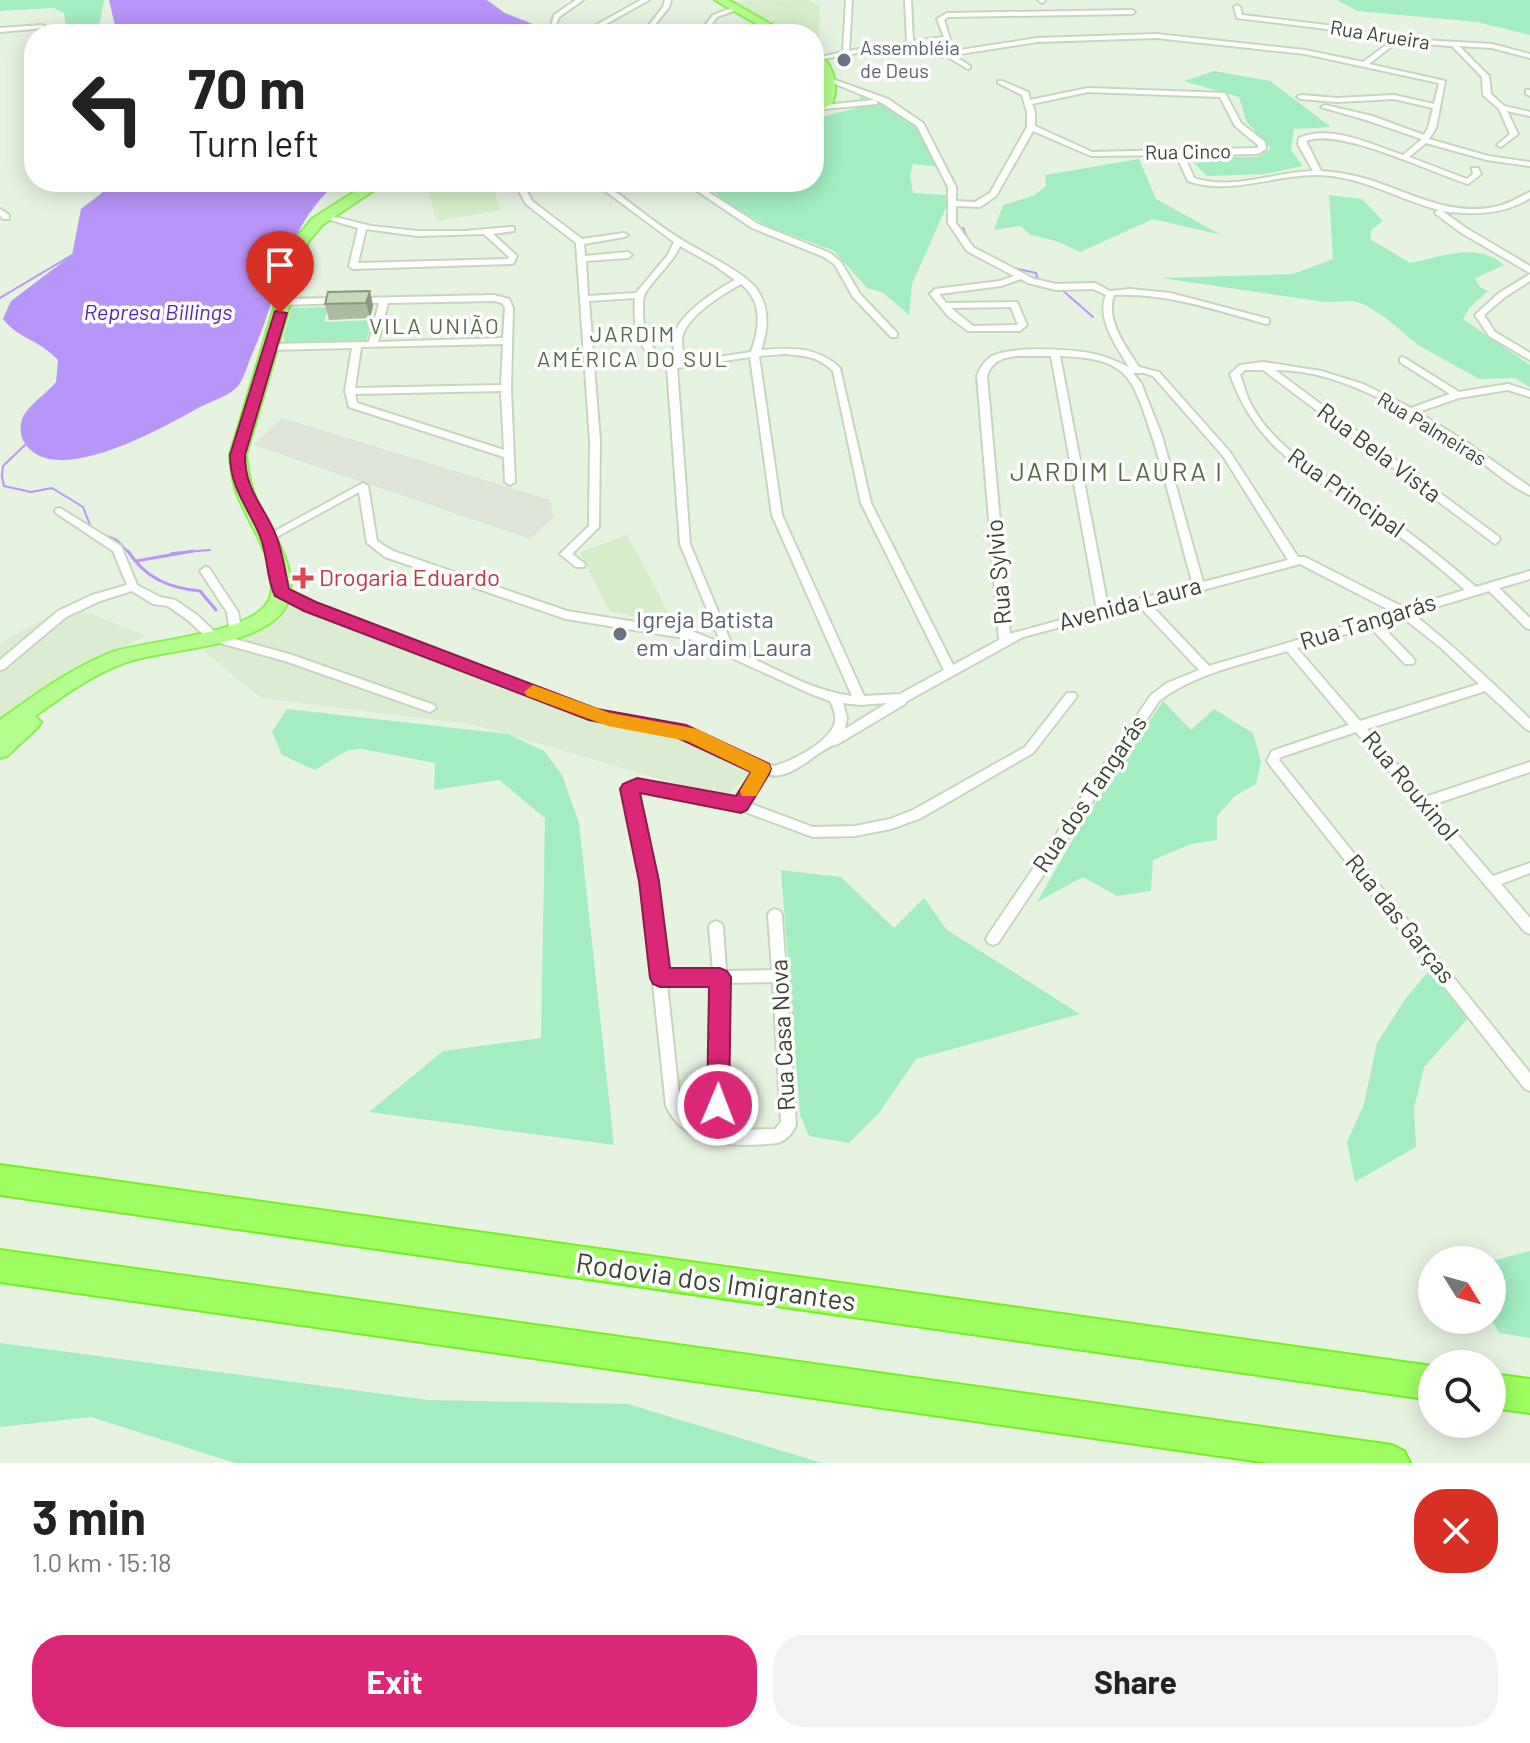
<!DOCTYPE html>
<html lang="en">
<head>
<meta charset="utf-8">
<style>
	:root { --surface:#fff; --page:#f2f2f2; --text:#222; --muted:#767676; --accent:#db2777 }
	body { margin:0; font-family:Barlow,sans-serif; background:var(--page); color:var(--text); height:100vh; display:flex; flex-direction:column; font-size:30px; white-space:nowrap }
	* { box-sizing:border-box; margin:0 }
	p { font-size:26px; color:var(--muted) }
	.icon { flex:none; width:44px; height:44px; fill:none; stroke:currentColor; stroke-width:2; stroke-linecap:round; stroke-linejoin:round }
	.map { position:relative; height:1463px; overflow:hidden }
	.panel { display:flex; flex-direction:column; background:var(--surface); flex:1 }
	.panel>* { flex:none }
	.guide { position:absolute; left:24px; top:24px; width:800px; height:168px; border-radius:32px; box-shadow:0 4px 20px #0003; background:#fff; color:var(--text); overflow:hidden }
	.needle { width:52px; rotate:127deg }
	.tools { position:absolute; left:1418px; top:1246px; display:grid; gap:16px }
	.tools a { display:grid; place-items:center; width:88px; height:88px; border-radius:50%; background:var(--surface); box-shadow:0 4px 20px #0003; font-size:40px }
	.pin { position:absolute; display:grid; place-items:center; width:68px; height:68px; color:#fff; margin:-82px -34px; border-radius:50% 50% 50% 0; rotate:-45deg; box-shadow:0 0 8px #0007 }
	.pin .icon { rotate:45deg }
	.me { position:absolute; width:88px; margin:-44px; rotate:1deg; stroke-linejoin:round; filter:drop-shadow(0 0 6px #0008) }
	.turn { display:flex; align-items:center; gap:28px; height:168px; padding:0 32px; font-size:36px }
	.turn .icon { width:104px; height:104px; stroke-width:2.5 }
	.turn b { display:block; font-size:56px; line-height:68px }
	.round { display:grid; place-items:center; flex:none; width:84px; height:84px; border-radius:32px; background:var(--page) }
	.head { display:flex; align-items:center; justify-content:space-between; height:136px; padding:0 32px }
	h1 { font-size:48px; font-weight:700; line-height:60px }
	.primary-button { display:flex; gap:16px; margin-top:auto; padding:16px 32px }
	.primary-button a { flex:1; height:92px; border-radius:32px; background:var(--accent); color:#fff; font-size:32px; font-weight:700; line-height:92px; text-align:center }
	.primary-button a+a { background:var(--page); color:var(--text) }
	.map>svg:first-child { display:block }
	.residential { fill:#dcecd2 }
	.industrial { fill:#dee4d7 }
	.education { fill:#d5eec9 }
	.green { fill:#a4edc1 }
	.water { fill:#b895f8 }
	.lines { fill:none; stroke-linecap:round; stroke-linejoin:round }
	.stream-far1 { stroke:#b895f8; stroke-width:2 }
	.stream { stroke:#b895f8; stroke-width:3 }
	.river { fill:#b895f8; fill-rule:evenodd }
	.minor-casing { stroke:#c5d7ba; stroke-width:4 }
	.primary-casing { stroke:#89f151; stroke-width:4 }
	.motorway-casing { stroke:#76ef1f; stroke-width:4 }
	.minor { fill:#fff; fill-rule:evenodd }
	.primary { fill:#b4ff8e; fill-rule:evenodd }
	.motorway { fill:#9dff60; fill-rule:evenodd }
	.wall { fill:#abbb9e }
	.shaded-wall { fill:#8b9881 }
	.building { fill:#c7d9b8; stroke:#8b9881; stroke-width:2 }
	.route { fill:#db2777; stroke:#8e194d; stroke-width:2 }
	.slow { fill:#f59e0b }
	.worship-dot { fill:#6b7280; stroke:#fff; stroke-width:3 }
	.health-dot { fill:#e0444e; stroke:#fff; stroke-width:3 }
	.labels { text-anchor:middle; stroke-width:7; stroke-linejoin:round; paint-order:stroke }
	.far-street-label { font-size:20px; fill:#3a4531; stroke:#fff }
	.far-worship-label { font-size:20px; fill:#5b616d; stroke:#fff; text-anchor:start }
	.far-water-label { font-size:22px; font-style:italic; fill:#591fbc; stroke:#fff }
	.far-neighbourhood-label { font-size:22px; letter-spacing:2px; fill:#576947; stroke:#fff }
	.street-label { font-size:24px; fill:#3a4531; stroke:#fff }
	.health-label { font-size:24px; fill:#be3a42; stroke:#fff; text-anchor:start }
	.worship-label { font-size:24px; fill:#5b616d; stroke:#fff; text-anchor:start }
	.neighbourhood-label { font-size:26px; letter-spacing:2px; fill:#576947; stroke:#fff }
	.near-street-label { font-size:28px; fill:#3a4531; stroke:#fff }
</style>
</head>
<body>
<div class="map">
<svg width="1530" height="1463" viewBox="0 0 1530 1463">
	<rect width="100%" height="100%" fill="#e7f3e1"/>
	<path class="residential" d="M288 601 609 722 673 732 752 771 724 798 476 725 261 698 200 648 233 638 262 625Z
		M69 605 146 636 81 668 0 723V643Z"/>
	<path class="industrial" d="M282 418 550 500 554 517 530 539 253 445Z"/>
	<path class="education" d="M807 0 820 6 819 38H814V34H794L731 1Z
		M425 182H490L501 210 437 221Z
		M627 535 658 592 673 624 609 611 580 552Z"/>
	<path class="green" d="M0 0H104L100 23 75 34H55L66 28 64 13 54 8 0 11Z
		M1337 0H1530V35L1477 22 1357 11Z
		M1214 71 1270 81 1331 127 1294 129 1291 150 1303 166 1265 174 1207 176 1188 157H1258L1271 149 1246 121 1239 97 1184 81Z
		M860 95C878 101 899 107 914 121 926 132 930 153 940 167L913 164 910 176 913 193 948 195 949 201 912 284 909 315 882 292 867 288 834 251 767 226 726 202 703 182H814V119L860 107Z
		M1139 159 1156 199 1221 235 1153 219 1080 252 1056 241 1031 235 1020 226 994 230 1003 205 1033 196 1046 186 1045 175Z
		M1329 195 1362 199 1383 221 1372 229 1370 239 1410 263C1442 257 1477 241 1504 265L1475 278 1480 287 1488 291 1470 307 1463 319 1530 365V387L1514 378 1479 379 1418 345 1386 318 1365 305 1353 301 1325 302 1161 278 1293 274 1333 259Z
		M328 307 324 322 373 320 366 341 284 343V334L292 308Z
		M1163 701 1191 730 1214 709 1253 733 1261 762 1256 784 1236 795 1217 816V840L1191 844 1153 860 1151 891 1117 896 1083 877 1037 902 1084 820Z
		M287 709 508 734 544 751 562 775 579 823 614 1145 369 1112 443 1051 541 1038 545 818 499 780 434 790 435 763 362 749 348 750 315 770 282 755 272 732Z
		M781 870 841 877 894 928 924 898 947 930 1080 1014 916 1059 879 1113 849 1143 809 1136 800 1115Z
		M1433 966 1473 1013 1424 1067 1414 1108 1416 1147 1355 1182 1347 1142 1364 1104 1377 1043 1406 998Z
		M1530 1251V1338L1499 1333 1492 1320V1261Z
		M0 1343 428 1400 628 1404 822 1463H235L91 1417 0 1427Z"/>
	<path class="water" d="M109 0H487L505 13 558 34H117Z
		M116 182H338C284 227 280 293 252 354 248 363 244 380 237 387 229 396 210 402 200 407 166 426 50 493 23 440 19 432 20 419 26 412 34 401 47 393 56 382L58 360C38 339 19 339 3 319L11 301 72 255 81 209Z"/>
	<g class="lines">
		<path class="stream-far1" d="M963 228 970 245 981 252
			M1009 267 1036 273 1038 280
			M1060 288 1093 317
			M0 298 72 255
			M2 475 3 466 25 445
			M2 476 4 486 31 492 52 488 83 507 92 530
			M99 533 117 540 129 553
			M172 553 210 550"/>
		<path class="stream" d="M128 551C145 578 169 588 200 591L216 610
			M136 561 193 551"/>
		<path class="river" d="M814 66 821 69 818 73 814 74Z"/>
		<defs>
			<path id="minor" d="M576 0H583L559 17 554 30H550L554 15Z
				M641 0H649L588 34H580Z
				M665 0H671L669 7 648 34H642L663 7Z
				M846 0H852L849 51 880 45 940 53 1037 38 1156 34 1305 50 1363 62 1386 45 1384 41 1343 31 1237 18 1234 7 1237 5 1240 7 1242 15 1343 27 1387 38 1492 44 1530 54V58L1492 48 1459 46 1489 76 1491 94 1504 106 1530 112V116L1507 111 1518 134 1501 147 1497 145 1510 134 1499 109 1483 95 1482 77 1452 46 1392 42V46L1369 64 1445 81 1436 128 1429 139 1488 156 1530 162V166L1487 160 1426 143 1409 157 1467 179 1473 174 1472 168H1478L1481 174 1468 184C1432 173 1339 127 1306 141L1321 171C1337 172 1354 175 1370 180 1413 194 1455 219 1502 205 1512 202 1521 196 1530 192V198C1504 215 1472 215 1442 211L1466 228 1530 266V273L1460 232 1436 214 1435 212 1439 210C1398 199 1361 176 1318 175 1275 174 1230 196 1188 181L1176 155 1091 156 1033 131 996 196 980 207 956 206V223L973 247 1034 279 1056 284 1095 283 1110 291 1130 289 1170 293 1269 319V323L1266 324C1216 310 1167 293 1114 295 1105 320 1126 347 1139 367L1159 372 1230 452 1298 557H1305L1405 608 1465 590C1436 564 1406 540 1374 518 1311 474 1257 452 1230 374L1240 365 1263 362 1321 371 1363 384 1411 408 1450 394 1400 362V358L1403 357 1459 392 1508 384 1530 391V397L1508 390 1459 398 1418 412 1469 444 1530 487V495C1509 486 1489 467 1470 453 1416 416 1342 369 1275 370L1499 537 1500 540 1495 544 1263 370H1245L1240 375C1243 382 1245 391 1248 398 1272 451 1332 479 1378 510 1412 534 1445 560 1476 587L1530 571V579L1499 588 1530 618V629L1526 628 1489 591 1413 614C1455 647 1492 682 1530 719V731L1526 729 1485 691 1367 729 1425 797 1530 762V772L1432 805 1493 876 1530 863V873L1501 884 1530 918V934L1525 932 1356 732 1281 757 1279 760 1530 1073V1091L1525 1089 1269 764 1267 761 1272 751 1349 725 1287 651C1244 664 1196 673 1159 701L998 943 993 945 988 943 986 939 988 935 1151 695 1167 683 1199 670 1139 606 1023 637 907 701 905 704 838 744C818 747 793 783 766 774L749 803 813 827 855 826 890 819 913 810 1025 747 1067 693H1075L1077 696 1075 699 1033 753 921 818 891 829 855 836 813 837 740 810 637 790 656 881 666 972 713 971 709 927 711 923 716 921 721 923 723 927 726 971 772 970 768 915 770 911 775 909 780 911 782 915 796 1125C793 1133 786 1140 778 1143 737 1147 686 1149 666 1106L642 881 624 788 626 785 637 780 738 799 756 769 678 734 591 718 306 609 277 595 276 592 277 589H285L314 603 596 711 684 727 773 766C790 763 834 740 835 720 836 714 833 707 830 701L811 694 690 639 566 619 385 557 367 543 359 492 273 539 269 541 264 537 363 483 368 486 377 541 393 551 567 611 692 631 721 643 680 544 667 367C637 353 633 329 635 298L589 301 600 441 599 527 572 554 585 564 584 567H576L560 554 589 526 590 441 576 243 526 204 514 182H522L532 201 582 239 624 233 628 235 624 237 584 244 585 256 628 252 632 255 628 258 586 261 588 296 636 293 667 256 674 242 593 182H602C629 201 654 223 682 240 701 252 748 274 758 291 770 310 768 330 761 350 791 348 816 346 840 368L871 503 953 665 999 640 977 376C980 368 984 361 992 356 1012 346 1071 349 1094 354 1107 357 1118 362 1129 367 1117 347 1096 319 1106 295L1093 289 1056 290 1028 283 1021 279 1001 286 939 294 946 303 1017 302 1027 325 1020 331H968L948 316 930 294 935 289 1000 281 1014 276 967 251 948 223V187L917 126 882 103 828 81V79H832L888 99 923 123 956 187V201L975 202 990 193 1027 127V112L1022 95 998 83V81H1002L1028 92 1030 100 1088 88 1225 93 1241 123 1265 142 1266 149 1258 154 1184 155 1194 178C1231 191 1275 172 1313 171L1298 144 1299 138C1332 124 1371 145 1403 155L1422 139 1366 120 1321 107 1325 105 1372 116 1424 135 1428 128 1433 108 1394 99 1337 102 1301 99 1297 97 1301 95 1337 98 1394 95 1434 104 1439 83 1305 54 1156 38 1037 42 953 55 970 66V68L968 69 946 56 940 57 880 49 817 60V58L843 52ZM1088 92 1220 97 1235 126 1258 145V148L1092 152 1035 126V112L1032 104ZM680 246 714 265 735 280C716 290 672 318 673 342 673 349 676 355 677 361L673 363C651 353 643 335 643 311 643 304 642 298 646 292 656 276 672 264 680 246ZM741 284C763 301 760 328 751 352L686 362C685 355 682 349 682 342 681 319 723 294 741 284ZM1011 307 1018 325 973 326 951 308ZM785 354C806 356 817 356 833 371L861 503 944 670 900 694 864 696 782 515 759 356ZM1018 356H1051L1097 610 1010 634 987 376C992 361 1003 357 1018 356ZM1060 356C1081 357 1108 358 1124 374 1135 385 1141 404 1146 418 1165 473 1177 529 1193 585L1108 607ZM750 357 772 515 852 696C811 691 772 666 734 650L690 544 677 368ZM1133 373H1144L1153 376 1223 456 1288 560 1203 582 1162 436 1141 383ZM1300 564 1393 612 1209 666 1150 604ZM1402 617 1440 647 1479 684 1360 721 1297 648 1370 627 1405 664H1413L1415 661 1413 658 1380 624ZM843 703 860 705 887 703 845 729 847 718ZM773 982 781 1122 775 1129 725 1130 727 983ZM713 983 710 1127C697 1122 688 1114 680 1104L667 984Z
				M905 0H911L913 41 944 37 937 19 947 13 1132 10 1135 12 1132 14 948 17 944 20 950 39 902 47 900 46V44L907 42Z
				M1038 0H1045V1L1042 3Z
				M734 7 736 8V10L717 17 705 34H699L713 15Z
				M42 25 44 26V28L0 32V28Z
				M1526 90H1530V96L1526 94Z
				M874 100H877V104L814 110 815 106Z
				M684 182H693L758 224 830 253 841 262 860 294 897 333V337H891L853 297 835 265 824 257 752 228Z
				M0 209 9 215V219H3L0 216Z
				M323 214 371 226 417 231H465L511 227H514V231L493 234 517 256 514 263 511 264 353 269 349 266 358 228 323 218ZM366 229 417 236 484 234 509 257 508 259 358 263Z
				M1530 274V281L1505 297 1484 315 1495 332 1530 353V360L1489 336 1475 315 1499 293Z
				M494 295 509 299 513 308 511 388 515 482 510 485 505 482 504 457 349 407 345 391 352 348 269 350 264 347 269 344 369 342 379 303H355L354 301 358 298ZM494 301 502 303 505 308 503 338 378 342 388 303ZM503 344 501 385 355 388 361 347ZM501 391 504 450 357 403 355 394Z
				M340 298 344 301 343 303 283 305 279 302 283 299Z
				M60 508 121 546 137 585 160 597 175 600 197 615 217 634 292 655 434 705 436 708 430 712 285 661 209 640 189 621 168 606 153 604 132 591 100 601 66 617 4 669 0 670V660L58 611 92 595 127 585 113 551 56 513 55 511 56 509Z
				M205 567 209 568 238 612 242 633 240 636 236 637 230 633 227 612 200 571Z"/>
			<path id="primary" d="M715 0H728L788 34H774Z
				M814 51C832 60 840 85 832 104L814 113V104L822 99C826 80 814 68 814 51Z
				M370 182H386L322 225 308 242 246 455C247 467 249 479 253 491 264 522 295 558 290 593 283 649 164 647 124 663 91 675 63 696 35 716L41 722 38 727 7 756 0 758V720C35 695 70 669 110 653 144 640 264 635 271 594 278 560 247 522 236 491 232 479 231 467 230 455L294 241 312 219Z"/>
			<path id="motorway" d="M0 1165 1432 1366V1400L0 1195Z
				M0 1250 1392 1445 1404 1451 1410 1463H1269L0 1282Z
				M1492 1374 1530 1379V1413L1492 1408Z"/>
		</defs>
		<use href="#minor" class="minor-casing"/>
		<use href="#primary" class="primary-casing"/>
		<use href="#motorway" class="motorway-casing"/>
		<use href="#minor" class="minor"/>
		<use href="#primary" class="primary"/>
		<use href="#motorway" class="motorway"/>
	</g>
	<path class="wall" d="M370 291 373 306 370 318 329 320 325 304Z"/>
	<path class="shaded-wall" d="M370 291 373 306 370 318 366 303Z"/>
	<path class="building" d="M370 291 366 303 325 304 328 292Z"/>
	<path class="route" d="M275 311 287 313 245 455C245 493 265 506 277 538 283 554 285 572 289 589L316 602 597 709 686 725 769 764 771 769 769 774 747 810 741 813 640 793 659 881 670 968H720L727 971 731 977 729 1105 726 1113 718 1116 710 1113 707 1105 709 987H660L653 984 650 978 639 881 620 789 623 784 637 778 736 796 751 772 676 737 589 720 304 611 275 596C266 578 268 555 260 536 248 507 230 488 230 455Z"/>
	<path class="slow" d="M533 685 610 713 697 729 769 764 771 769 756 796H742L740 791 751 772 687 741 608 726 527 696 524 692Z"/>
	<g class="worship-dot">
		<circle cx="844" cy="60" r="8"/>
		<circle cx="620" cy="634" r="8"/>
	</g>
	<path class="health-dot" d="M299 566h8v8h8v8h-8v8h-8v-8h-8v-8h8z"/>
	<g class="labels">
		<g class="far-street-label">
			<text transform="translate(1380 35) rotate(9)" y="7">Rua Arueira</text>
			<text transform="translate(1188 152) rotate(-1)" y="7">Rua Cinco</text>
			<text transform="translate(1432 429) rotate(31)" y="7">Rua Palmeiras</text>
		</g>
		<g class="far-worship-label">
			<text x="860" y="55">Assembléia<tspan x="860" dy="23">de Deus</tspan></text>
		</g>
		<g class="far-water-label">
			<text x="158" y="320">Represa Billings</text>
		</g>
		<g class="far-neighbourhood-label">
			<text x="435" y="334">VILA UNIÃO</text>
			<text x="633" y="342">JARDIM<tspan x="633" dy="25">AMÉRICA DO SUL</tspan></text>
		</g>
		<g class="street-label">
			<text transform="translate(1379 453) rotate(37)" y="8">Rua Bela Vista</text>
			<text transform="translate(1346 493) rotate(35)" y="8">Rua Principal</text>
			<text transform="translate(999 572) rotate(-95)" y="8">Rua Sylvio</text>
			<text transform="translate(1130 604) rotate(-15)" y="8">Avenida Laura</text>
			<text transform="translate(1368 622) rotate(-17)" y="8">Rua Tangarás</text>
			<text transform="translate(1410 786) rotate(50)" y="8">Rua Rouxinol</text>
			<text transform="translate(1090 794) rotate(-56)" y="8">Rua dos Tangarás</text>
			<text transform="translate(1400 919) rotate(51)" y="8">Rua das Garças</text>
			<text transform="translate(783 1035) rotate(-93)" y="8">Rua Casa Nova</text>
		</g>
		<g class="health-label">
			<text x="319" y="586">Drogaria Eduardo</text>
		</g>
		<g class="worship-label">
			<text x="636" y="628">Igreja Batista<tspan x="636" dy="28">em Jardim Laura</tspan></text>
		</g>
		<g class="neighbourhood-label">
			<text x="1117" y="481">JARDIM LAURA I</text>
		</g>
		<g class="near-street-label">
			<text transform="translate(716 1282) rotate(8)" y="10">Rodovia dos Imigrantes</text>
		</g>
	</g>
</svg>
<div class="tools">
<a><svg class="needle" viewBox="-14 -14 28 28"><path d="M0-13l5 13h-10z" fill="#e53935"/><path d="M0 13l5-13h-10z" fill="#767676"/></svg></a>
<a><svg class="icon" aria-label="search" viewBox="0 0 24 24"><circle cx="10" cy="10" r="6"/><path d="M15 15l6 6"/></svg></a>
</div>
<div class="pin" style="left:280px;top:313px;background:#d93025"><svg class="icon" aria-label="arrive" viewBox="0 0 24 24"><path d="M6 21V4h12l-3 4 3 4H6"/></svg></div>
<svg class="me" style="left:718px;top:1105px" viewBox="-20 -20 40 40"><circle r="17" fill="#db2777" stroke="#fff" stroke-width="3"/><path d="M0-11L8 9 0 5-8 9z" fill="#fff"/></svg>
<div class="guide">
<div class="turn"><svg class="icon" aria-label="left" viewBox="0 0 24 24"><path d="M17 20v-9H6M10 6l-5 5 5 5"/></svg><div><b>70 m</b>Turn left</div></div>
</div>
</div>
<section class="panel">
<div class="head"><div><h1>3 min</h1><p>1.0 km · 15:18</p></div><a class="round" style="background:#d93025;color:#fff"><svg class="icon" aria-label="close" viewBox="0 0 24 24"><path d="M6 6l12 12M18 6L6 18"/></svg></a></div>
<div class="primary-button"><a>Exit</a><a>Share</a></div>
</section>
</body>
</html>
